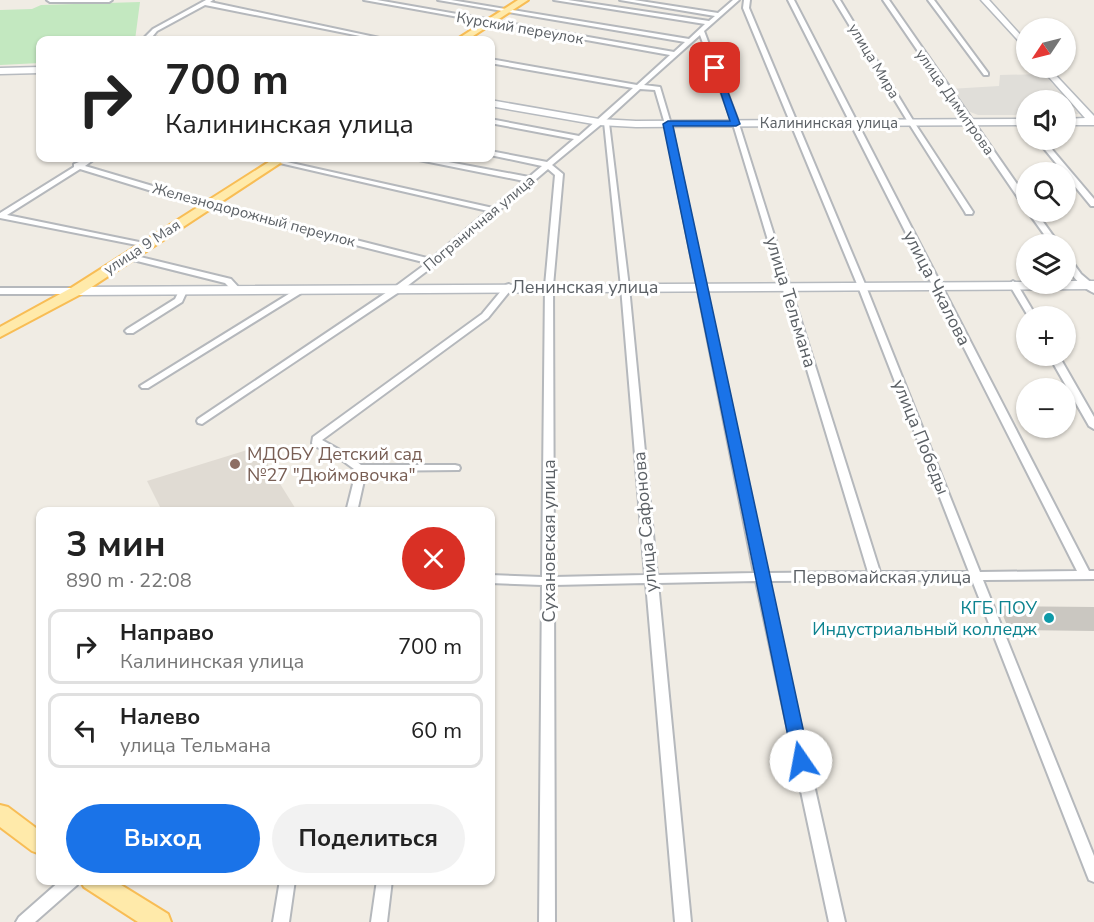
<!DOCTYPE html>
<html lang="ru">
<head>
<meta charset="utf-8">
<style>
	:root { --surface:#fff; --page:#f2f2f2; --text:#222; --muted:#767676; --line:#e0e0e0; --accent:#1a73e8 }
	body { margin:0; font-family:"Nunito Sans",sans-serif; background:var(--page); color:var(--text); height:100vh; display:flex; flex-direction:column; font-size:22px; white-space:nowrap }
	* { box-sizing:border-box; margin:0 }
	p { font-size:20px; color:var(--muted) }
	.icon { flex:none; width:33px; height:33px; fill:none; stroke:currentColor; stroke-width:2; stroke-linecap:round; stroke-linejoin:round }
	.map { position:relative; flex:1; overflow:hidden }
	.sheet { position:absolute; left:36px; top:507px; width:459px; height:378px; display:flex; flex-direction:column; background:var(--surface); border-radius:12px; box-shadow:0 2px 4px #0004 }
	.sheet>* { flex:none }
	.guide { position:absolute; left:36px; top:36px; width:459px; height:126px; border-radius:12px; box-shadow:0 2px 4px #0004; background:#fff; color:var(--text); overflow:hidden }
	.needle { width:39px; rotate:235deg }
	.controls { position:absolute; left:1016px; top:18px; display:grid; gap:12px }
	.controls a { display:grid; place-items:center; width:60px; height:60px; border-radius:50%; background:var(--surface); box-shadow:0 2px 4px #0004; font-size:30px }
	.pin { position:absolute; display:grid; place-items:center; width:51px; height:51px; color:#fff; margin:-26px; border-radius:12px; box-shadow:0 3px 9px #0006 }
	.me { position:absolute; width:66px; margin:-33px; rotate:348deg; stroke-linejoin:round; filter:drop-shadow(0 0 4px #0008) }
	.turn { display:flex; align-items:center; gap:21px; height:126px; padding:0 30px; font-size:27px }
	.turn .icon { width:78px; height:78px; stroke-width:2.5 }
	.turn b { display:block; font-size:42px; line-height:51px }
	.round { display:grid; place-items:center; flex:none; width:63px; height:63px; border-radius:32px; background:var(--page) }
	.summary { display:flex; align-items:center; justify-content:space-between; height:102px; padding:0 30px }
	h1 { font-size:36px; font-weight:700; line-height:45px }
	.primary-button { display:flex; gap:12px; margin-top:auto; padding:12px 30px }
	.primary-button a { flex:1; height:69px; border-radius:36px; background:var(--accent); color:#fff; font-size:24px; font-weight:700; line-height:69px; text-align:center }
	.primary-button a+a { background:var(--page); color:var(--text) }
	ul { padding:0; list-style:none }
	li { display:flex; align-items:center; gap:18px; height:75px; margin:0 12px 9px; padding:0 18px; border:3px solid var(--line); border-radius:12px }
	li div { flex:1 }
	li b { display:block; font-size:22px }
	li em { font-style:normal }
	.map>svg:first-child { display:block }
	.industrial { fill:#e0ded9 }
	.education { fill:#e0dbd3 }
	.green { fill:#c3e8c0 }
	.building { fill:#cac7c1 }
	.lines { fill:none; stroke-linecap:round; stroke-linejoin:round }
	.street-casing { stroke:#b5b8bc; stroke-width:4 }
	.secondary-casing { stroke:#b6babf; stroke-width:3 }
	.primary-casing { stroke:#f8bd55; stroke-width:4 }
	.street { fill:#fff; fill-rule:evenodd }
	.secondary { fill:#fff; fill-rule:evenodd }
	.primary { fill:#ffeaaa; fill-rule:evenodd }
	.route { fill:#1a73e8; stroke:#114b97; stroke-width:1.5 }
	.education-dot { fill:#8d6e63; stroke:#fff; stroke-width:2 }
	.culture-dot { fill:#0f9aa8; stroke:#fff; stroke-width:2 }
	.labels { text-anchor:middle; stroke-width:6; stroke-linejoin:round; paint-order:stroke }
	.far-street-label { font-size:15px; fill:#5c6166; stroke:#fff }
	.street-label { font-size:18px; fill:#5c6166; stroke:#fff }
	.education-label { font-size:18px; fill:#785e54; stroke:#fff; text-anchor:start }
	.culture-label { font-size:18px; fill:#0d838f; stroke:#fff; text-anchor:end }
</style>
</head>
<body>
<div class="map">
<svg width="1094" height="922" viewBox="0 0 1094 922">
	<rect width="100%" height="100%" fill="#f0ece4"/>
	<path class="industrial" d="M1044 74 1079 114 1065 115V100H1026V115H978L965 110 949 89 999 86 1000 75Z"/>
	<path class="education" d="M257 447 297 511H162L147 481Z"/>
	<path class="green" d="M140 2 135 40H40V63L0 65V10L32 9 41 5Z"/>
	<path class="building" d="M999 606 1094 607V631L1009 630Z"/>
	<g class="lines">
		<defs>
			<path id="street" d="M47 0H112L109 2H50Z
				M206 0H213L210 2 389 40H380L205 5 157 31 152 37 165 39 166 40H142L153 29Z
				M364 0H377L674 52 685 42 438 0H451L689 39 705 24 554 0H568L709 21 715 16 620 0H634L718 13 733 0H739L704 31 739 124 880 572H969L857 284 743 8 744 0H750L749 8 865 284 980 572 1077 571 788 0H794L1089 571H1094V579L983 580 1094 856V882L1089 880 1087 875 972 580 768 581 845 922H829L756 581 658 583 691 922H675L646 583 554 585 555 922H539L542 585 490 583V575L542 577 545 286 555 175 548 169 436 264 402 290 202 424 198 423 197 421 198 419 396 286 427 263 204 207 80 169 7 215 144 243 148 245 147 247 0 218V213L74 167V164L89 158H96L85 166 210 203 431 259 488 211 258 158H269L493 208 524 181 419 160 415 158H427L529 177 542 166 490 155V151L547 162 574 139 490 123V119L579 136 633 88 490 63V59L637 85 670 55ZM700 35 733 124 868 572 766 573 671 124 660 87 644 85ZM640 89 655 90 665 124 754 573 657 575 629 287 609 123 604 122ZM604 122 621 287 645 575 554 577 553 286 563 174 552 165Z
				M834 0H840L914 122 973 212 972 214H966L965 212 908 122Z
				M883 0H889L1026 197V205H1023Z
				M928 0H934L988 73V75H984Z
				M1037 140H1044L1094 199V206H1091Z
				M1028 212H1036L1059 244H1051Z
				M125 254H128L231 279 242 291 241 293H235L225 283 125 258Z
				M1065 256H1068L1081 274 1094 285V293C1081 287 1065 271 1065 256Z
				M1013 281 1017 284 1036 316H1028L1009 284Z
				M509 284 513 287 488 318 322 440 347 454 361 465H455L459 466 460 468 459 470 365 471V476L357 512H346L355 476 354 469 339 458 313 445 312 443 313 437 482 314 506 285Z
				M300 287 303 288V292L148 388H142L140 386Z
				M0 288H76L80 291 76 294H0Z
				M183 288 187 291 182 302 133 333H127L125 331 127 329 175 299 180 289Z
				M1049 356H1059L1094 417V429L1089 426Z
				M61 880H79L77 885 35 922H16L19 917Z
				M280 880H295L289 922H273Z
				M377 880H392L387 922H371Z"/>
			<path id="secondary" d="M981 0H989L1026 41V49Z
				M40 67V73L0 74V68Z
				M1041 68H1049L1094 116V125H1065V119L1085 118Z
				M490 100 599 119 636 121 1026 119V125L636 127 599 125 490 106Z
				M1065 281H1094V289L76 295 70 291 76 287 1026 282 1065 284Z"/>
			<path id="primary" d="M518 0H528L467 40H456Z
				M275 158H288L81 294 0 337V327L71 288Z
				M0 805 8 807 40 831V854L32 851 0 827Z
				M80 880H113L168 914 171 922H138L84 887Z"/>
		</defs>
		<use href="#street" class="street-casing"/>
		<use href="#secondary" class="secondary-casing"/>
		<use href="#primary" class="primary-casing"/>
		<use href="#street" class="street"/>
		<use href="#secondary" class="secondary"/>
		<use href="#primary" class="primary"/>
	</g>
	<path class="route" d="M712 66 719 68 740 124 736 126H673L810 761 808 766H795L793 761 663 124 668 121H730Z"/>
	<circle class="education-dot" cx="235" cy="464" r="6"/>
	<circle class="culture-dot" cx="1049" cy="618" r="6"/>
	<g class="labels">
		<g class="far-street-label">
			<text transform="translate(520 28) rotate(10)" y="5">Курский переулок</text>
			<text transform="translate(874 61) rotate(59)" y="5">улица Мира</text>
			<text transform="translate(955 102) rotate(55)" y="5">улица Димитрова</text>
			<text x="829" y="128">Калининская улица</text>
			<text transform="translate(254 215) rotate(15)" y="5">Железнодорожный переулок</text>
			<text transform="translate(479 223) rotate(-40)" y="5">Пограничная улица</text>
			<text transform="translate(142 247) rotate(-33)" y="5">улица 9 Мая</text>
		</g>
		<g class="street-label">
			<text x="585" y="293">Ленинская улица</text>
			<text transform="translate(937 288) rotate(63)" y="6">улица Чкалова</text>
			<text transform="translate(791 302) rotate(73)" y="6">улица Тельмана</text>
			<text transform="translate(921 437) rotate(68)" y="6">улица Победы</text>
			<text transform="translate(645 522) rotate(-95)" y="6">улица Сафонова</text>
			<text transform="translate(549 541) rotate(-90)" y="6">Сухановская улица</text>
			<text x="882" y="583">Первомайская улица</text>
		</g>
		<g class="education-label">
			<text x="247" y="460">МДОБУ Детский сад<tspan x="247" dy="21">№27 "Дюймовочка"</tspan></text>
		</g>
		<g class="culture-label">
			<text x="1037" y="614">КГБ ПОУ<tspan x="1037" dy="21">Индустриальный колледж</tspan></text>
		</g>
	</g>
</svg>
<div class="controls">
<a><svg class="needle" viewBox="-14 -14 28 28"><path d="M0-13l5 13h-10z" fill="#e53935"/><path d="M0 13l5-13h-10z" fill="#767676"/></svg></a>
<a><svg class="icon" aria-label="sound" viewBox="0 0 24 24"><path d="M4 9h4l5-4v14l-5-4H4zM17 9q2 3 0 6"/></svg></a>
<a><svg class="icon" aria-label="search" viewBox="0 0 24 24"><circle cx="10" cy="10" r="6"/><path d="M15 15l6 6"/></svg></a>
<a><svg class="icon" aria-label="layers" viewBox="0 0 24 24"><path d="M12 4l9 5-9 5-9-5zM3 14l9 5 9-5"/></svg></a>
<a>+</a>
<a>−</a>
</div>
<div class="pin" style="left:715px;top:68px;background:#d93025"><svg class="icon" aria-label="arrive" viewBox="0 0 24 24"><path d="M6 21V4h12l-3 4 3 4H6"/></svg></div>
<svg class="me" style="left:801px;top:761px" viewBox="-20 -20 40 40"><circle r="19" fill="#fff"/><path d="M0-13L10 11 0 6-10 11z" fill="#1a73e8"/></svg>
<div class="guide">
<div class="turn"><svg class="icon" aria-label="right" viewBox="0 0 24 24"><path d="M7 20v-9h11M14 6l5 5-5 5"/></svg><div><b>700 m</b>Калининская улица</div></div>
</div>
<section class="sheet">
<div class="summary"><div><h1>3 мин</h1><p>890 m · 22:08</p></div><a class="round" style="background:#d93025;color:#fff"><svg class="icon" aria-label="close" viewBox="0 0 24 24"><path d="M6 6l12 12M18 6L6 18"/></svg></a></div>
<ul>
<li><svg class="icon" aria-label="right" viewBox="0 0 24 24"><path d="M7 20v-9h11M14 6l5 5-5 5"/></svg><div><b>Направо</b><p>Калининская улица</p></div><em>700 m</em></li>
<li><svg class="icon" aria-label="left" viewBox="0 0 24 24"><path d="M17 20v-9H6M10 6l-5 5 5 5"/></svg><div><b>Налево</b><p>улица Тельмана</p></div><em>60 m</em></li>
</ul>
<div class="primary-button"><a>Выход</a><a>Поделиться</a></div>
</section>
</div>
</body>
</html>
